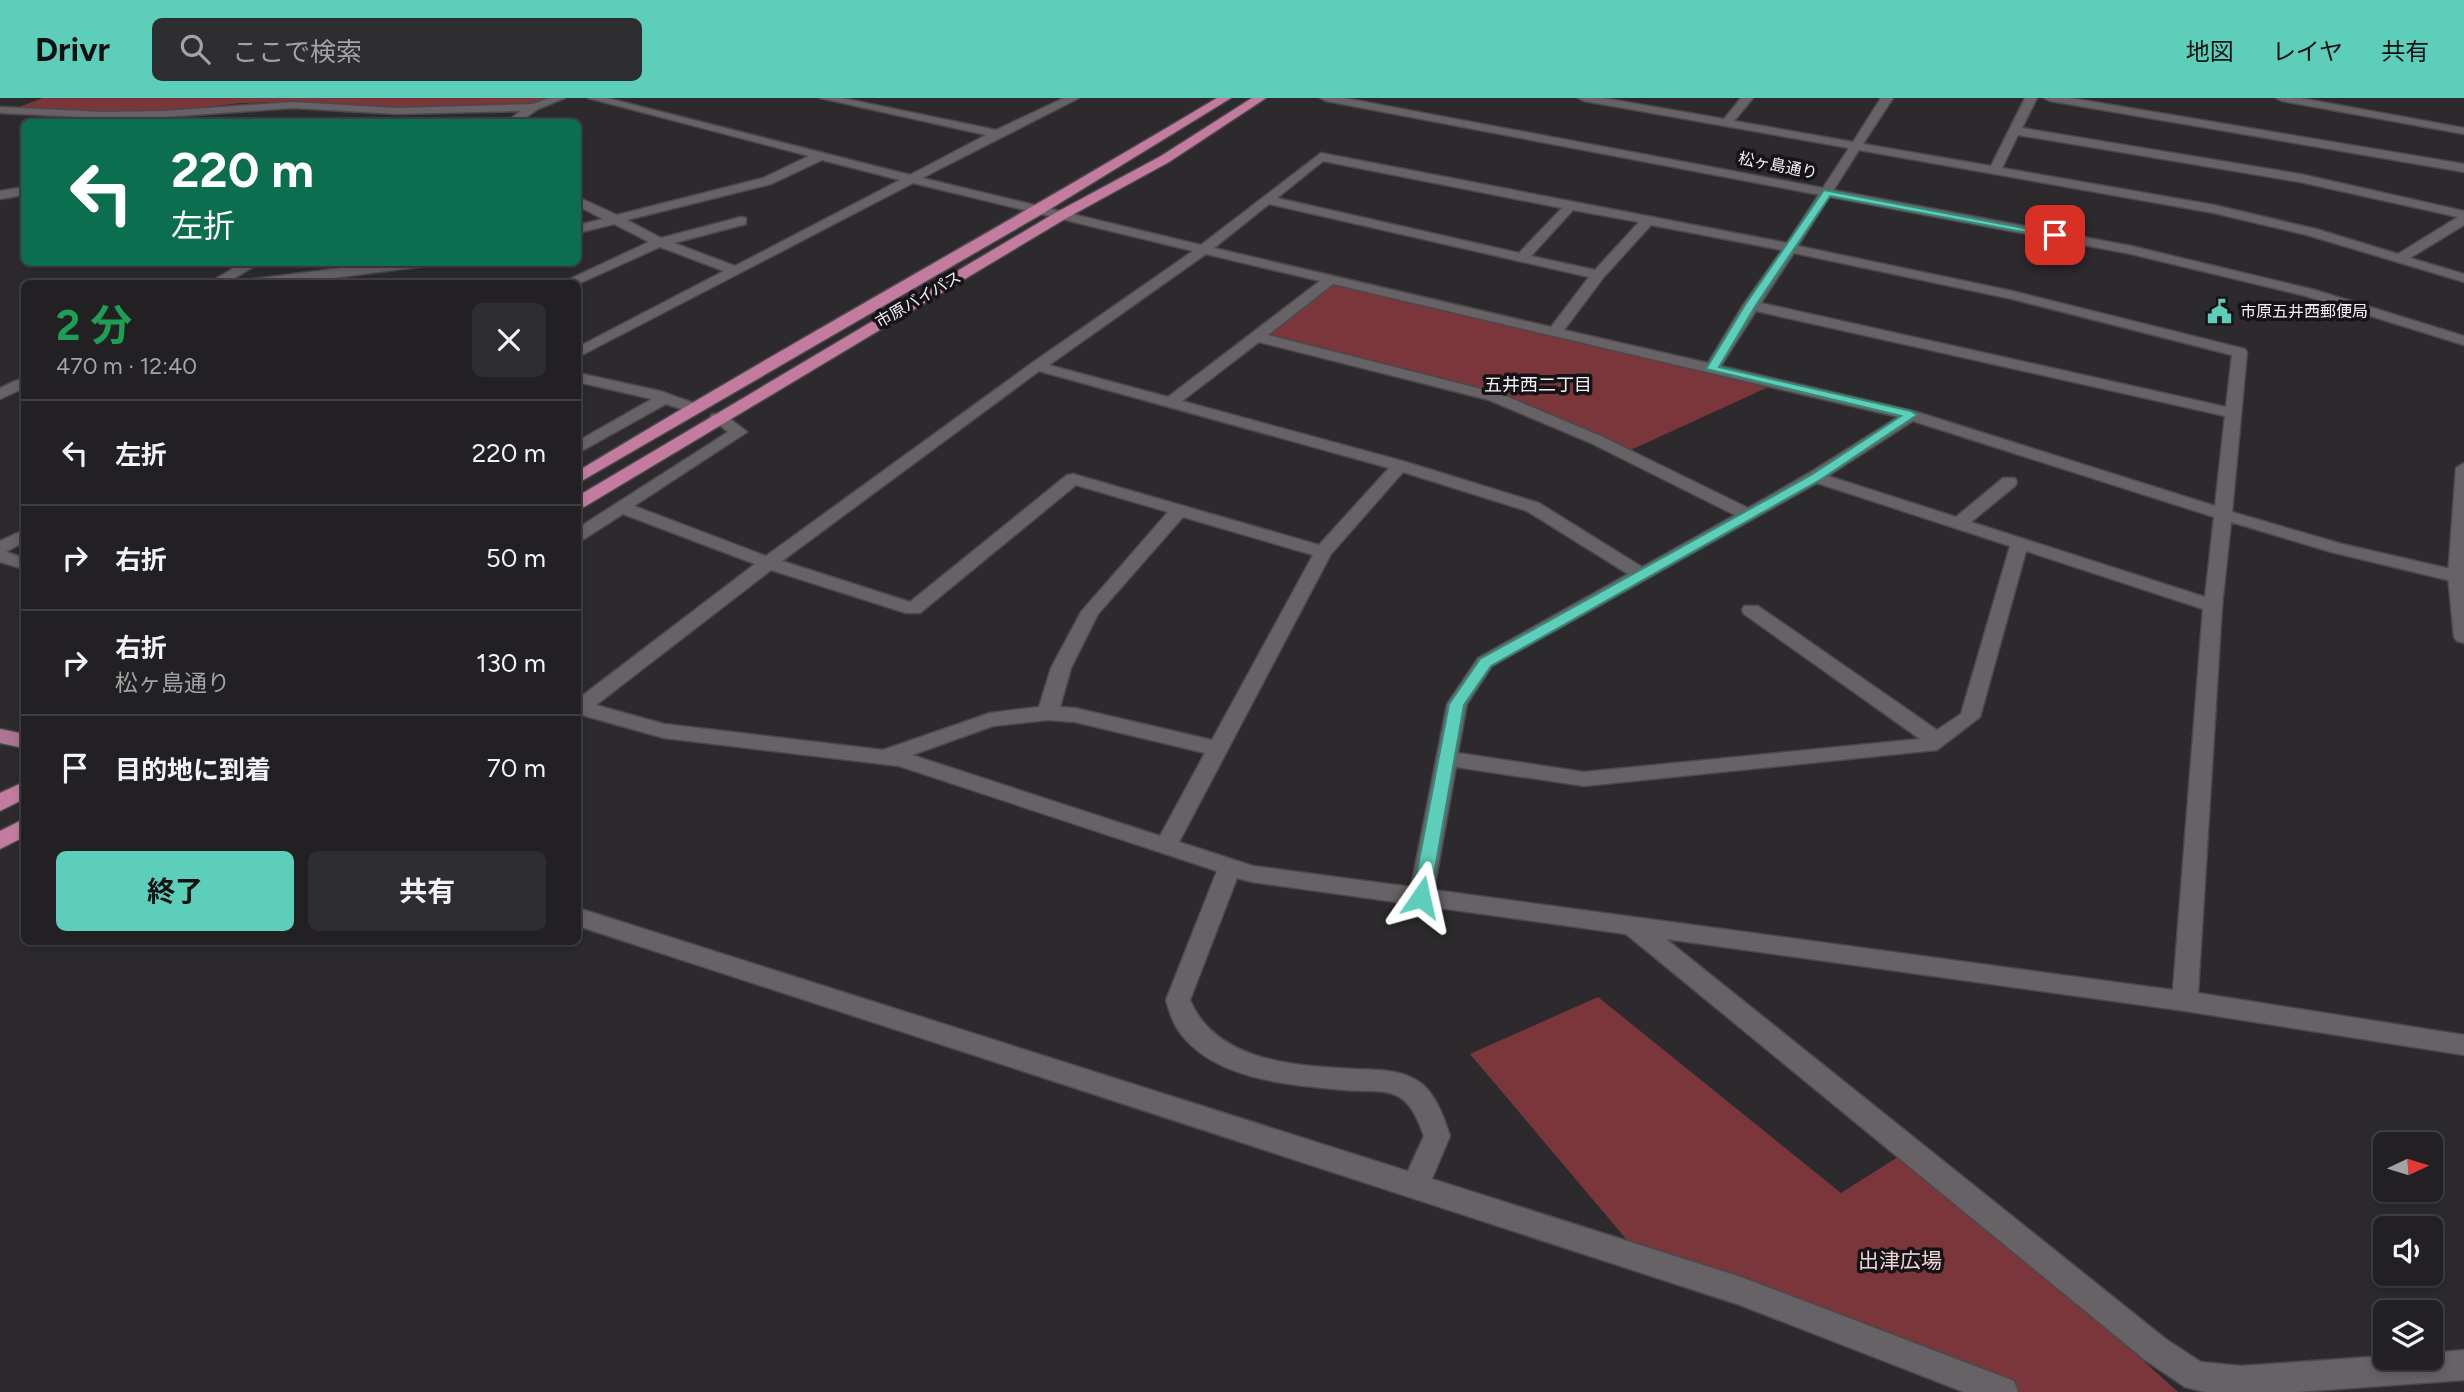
<!DOCTYPE html>
<html lang="ja">
<head>
<meta charset="utf-8">
<style>
	:root { --surface:#222022; --page:#2e2d2f; --text:#f1f3f6; --muted:#a2a3a5; --line:#3f3e40; --accent:#5dceb9 }
	body { margin:0; font-family:Figtree,"Noto Sans JP",sans-serif; background:var(--page); color:var(--text); height:100vh; display:flex; flex-direction:column; font-size:26px; white-space:nowrap }
	* { box-sizing:border-box; margin:0 }
	p { font-size:23px; color:var(--muted) }
	.icon { flex:none; width:38px; height:38px; fill:none; stroke:currentColor; stroke-width:2; stroke-linecap:round; stroke-linejoin:round }
	.map { position:relative; flex:1; overflow:hidden }
	.details { position:absolute; left:21px; top:182px; width:560px; height:665px; display:flex; flex-direction:column; background:var(--surface); border-radius:10px; box-shadow:0 4px 10px #0003,0 0 0 2px var(--line) }
	.details>* { flex:none }
	.banner { position:absolute; left:21px; top:21px; width:560px; height:147px; border-radius:10px; box-shadow:0 4px 10px #0003,0 0 0 2px var(--line); background:#0b6e4f; color:#fff; overflow:hidden }
	.needle { width:46px; rotate:86deg }
	.buttons { position:absolute; left:2373px; top:1034px; display:grid; gap:14px }
	.buttons a { display:grid; place-items:center; width:70px; height:70px; border-radius:10px; background:var(--surface); box-shadow:0 4px 10px #0003,0 0 0 2px var(--line); font-size:35px }
	.pin { position:absolute; display:grid; place-items:center; width:60px; height:60px; color:#fff; margin:-30px; border-radius:14px; box-shadow:0 4px 10px #0006 }
	.me { position:absolute; width:77px; margin:-38px; rotate:11deg; stroke-linejoin:round; filter:drop-shadow(0 0 5px #0008) }
	.turn { display:flex; align-items:center; gap:24px; height:147px; padding:0 35px; font-size:32px }
	.turn .icon { width:91px; height:91px; stroke-width:2.5 }
	.turn b { display:block; font-size:49px; line-height:60px }
	.round { display:grid; place-items:center; flex:none; width:74px; height:74px; border-radius:10px; background:var(--page) }
	.head { display:flex; align-items:center; justify-content:space-between; height:119px; padding:0 35px }
	h1 { font-size:42px; font-weight:700; line-height:52px; color:#1e9e55 }
	.primary-button { display:flex; gap:14px; margin-top:auto; padding:14px 35px }
	.primary-button a { flex:1; height:80px; border-radius:10px; background:var(--accent); color:#111; font-size:28px; font-weight:700; line-height:80px; text-align:center }
	.primary-button a+a { background:var(--page); color:var(--text) }
	ul { padding:0; list-style:none }
	li { display:flex; align-items:center; gap:21px; height:105px; padding:0 35px; border-top:2px solid var(--line) }
	li div { flex:1 }
	li b { display:block; font-size:26px }
	li em { font-style:normal }
	header { display:flex; align-items:center; gap:42px; box-sizing:border-box; height:98px; padding:0 35px; background:var(--accent); color:#111 }
	header strong { font-size:33px }
	nav { display:flex; gap:38px; margin-inline-start:auto; font-size:24px }
	.search { width:490px; height:63px; background:var(--page); display:flex; align-items:center; gap:18px; box-sizing:border-box; padding:0 24px; border-radius:10px; color:var(--muted); font-size:26px }
	.map>svg:first-child { display:block }
	.green { fill:#7b363c }
	.lines { fill:none; stroke-linecap:round; stroke-linejoin:round }
	.minor-casing { stroke:#4b484b; stroke-width:3 }
	.tertiary-casing { stroke:#4b484b; stroke-width:3 }
	.primary-casing { stroke:#4b484b; stroke-width:3 }
	.trunk-casing { stroke:#4b484b; stroke-width:3 }
	.minor { fill:#666266; fill-rule:evenodd }
	.tertiary { fill:#666266; fill-rule:evenodd }
	.primary { fill:#ac7592; fill-rule:evenodd }
	.trunk { fill:#c37ca0; fill-rule:evenodd }
	.route { fill:#5dceb9; stroke:#3c8678; stroke-width:2 }
	.labels { text-anchor:middle; stroke-width:7; stroke-linejoin:round; paint-order:stroke }
	.far-street-label { font-size:16px; fill:#f4f1f4; stroke:#151315 }
	.far-poi-label { font-size:16px; fill:#f4f1f4; stroke:#151315; text-anchor:start }
	.far-quarter-label { font-size:18px; fill:#f4f1f4; stroke:#151315 }
	.near-park-label { font-size:21px; fill:#f1d8d8; stroke:#151315 }
</style>
</head>
<body>
<header>
<strong>Drivr</strong>
<div class="search"><svg class="icon" aria-label="search" viewBox="0 0 24 24"><circle cx="10" cy="10" r="6"/><path d="M15 15l6 6"/></svg>ここで検索</div>
<nav><a>地図</a><a>レイヤ</a><a>共有</a></nav>
</header>
<div class="map">
<svg width="2464" height="1294" viewBox="0 0 2464 1294">
	<rect width="100%" height="100%" fill="#2d2a2e"/>
	<path class="green" d="M43 0H549L535 5 406 10 298 4 242 5 169 13 112 14 19 9Z
		M1331 181 1775 286 1624 355 1495 299 1259 239Z
		M1598 899 1841 1095 1909 1052 2178 1294H1995L1643 1161 1470 956Z"/>
	<g class="lines">
		<defs>
			<path id="minor" d="M549 0H565L538 11 519 24H506L521 13 397 16 293 10 165 19 103 20 0 15V9L103 14 165 13 293 4 397 10 533 6Z
				M588 0H607L910 77 986 37 820 0H842L996 32 1064 0H1079L922 80 1201 147 1321 55 1787 145 1849 50 1584 3 1578 0H1603L1724 21 1741 0H1753L1734 23 1853 44 1881 0H1893L1863 46 1991 68 2025 0H2037L2022 30 2300 76 2464 113V127L2410 160 2464 176V184L2307 137 2214 115 1859 52 1798 148 2012 193 2245 251 2247 254 2232 414 2342 446 2464 474V486L2331 454 2231 424 2222 508 2198 895 2464 937V957L2185 913 1666 841 2167 1242 2201 1264 2241 1268 2385 1258V1260H2431V1255L2464 1252V1282L2297 1294H2205L2185 1289 2145 1262 1626 836 1252 784 1237 780 1190 902C1216 964 1296 968 1355 971 1378 972 1403 971 1422 986 1437 999 1444 1020 1450 1038L1425 1097 1415 1100 1405 1097 1401 1088 1424 1038C1418 1022 1411 1002 1393 996 1379 991 1360 994 1345 992 1290 987 1212 982 1178 932 1172 923 1169 912 1166 902L1217 773 899 668 664 640 578 616V601L755 466 623 416 584 441 578 442V430L728 334 710 319 712 316H724L747 334 634 408 766 458 1032 265 1193 153 913 85 578 259V249L724 173 660 149 578 186H559L649 144 614 126 578 135V127L603 121 578 108V99L617 117 763 80 809 58ZM2018 37 2300 84 2458 119 2398 156 2316 131 2214 107 2002 70ZM822 62 900 82 735 168 674 145 746 126V120L741 119 661 140 627 122 771 86ZM1323 63 1562 110 1519 155 1277 100ZM1269 106 1589 179 1551 229 1214 150ZM1573 112 1639 124 1595 172 1531 158ZM1651 127 1782 152 1743 207 1708 265 1564 232 1603 180ZM1794 155 2012 201 2232 257 2226 309 1761 205ZM1206 156 1320 183 1168 299 1049 267ZM1333 186 1898 319 1809 375 1748 410 1603 339 1501 296 1268 237ZM1756 213 2225 318 2215 408 1917 314 1721 268ZM1259 244 1489 302 1591 345 1735 417 1642 469 1539 405 1406 364 1182 303ZM1039 273 1389 370 1319 447 1073 376 1067 377 910 504 782 463ZM1913 323 2214 419 2205 499 1971 424 2015 388 2017 384 2015 380H2003L1956 419 1828 378ZM1403 374 1527 413 1628 476 1478 560 1447 606 1411 789 1253 768 1179 744 1331 456ZM1817 385 2010 448 1961 616 1937 632 1758 508H1744L1742 512 1744 516 1920 641 1584 674 1458 655 1467 606 1492 568ZM1076 387 1168 414 1081 514 1051 570 1039 609 990 615 883 652 664 626 596 607 771 472 906 515H920ZM1183 419 1313 457 1212 642 1075 610 1060 609 1071 570 1098 516ZM2026 453 2203 511 2173 892 1434 792 1456 669 1584 688 1937 652 1980 619ZM1048 622 1075 624 1205 655 1160 738 912 657 993 628Z
				M2044 0H2070L2464 66V74L2050 3Z
				M2276 0H2300L2464 30V36L2282 3Z
				M24 89V97L0 101V93Z
				M244 164H261L225 186H207Z
				M389 164H432L426 168 285 186H240L247 182Z
				M578 275 660 293 699 307 701 310 693 315 666 306 578 355V343L652 301 578 284Z
				M24 279V290L0 301V290Z
				M24 432V444L6 454 24 460V471L0 464V443Z"/>
			<path id="tertiary" d="M1320 0H1344L2131 148 2315 192 2464 238V247L2306 198 2131 156 1326 3Z
				M2464 365V545L2457 543 2454 539 2448 478 2456 370Z
				M578 810 1741 1179 2014 1283 2018 1294H1964L1740 1207 578 828Z"/>
			<path id="primary" d="M0 631 24 636V650L0 645Z"/>
			<path id="trunk" d="M1217 0H1231L1042 116 578 385V373C789 245 1005 127 1217 0Z
				M1252 0H1266L1169 64 1065 121 584 409 578 410V398L1055 115 1161 58Z
				M24 684V701L0 713V695Z
				M24 721V739L0 751V733Z"/>
		</defs>
		<use href="#minor" class="minor-casing"/>
		<use href="#tertiary" class="tertiary-casing"/>
		<use href="#primary" class="primary-casing"/>
		<use href="#trunk" class="trunk-casing"/>
		<use href="#minor" class="minor"/>
		<use href="#tertiary" class="tertiary"/>
		<use href="#primary" class="primary"/>
		<use href="#trunk" class="trunk"/>
	</g>
	<path class="route" d="M1824 92 2060 137 2055 140 1830 98 1756 207 1719 269 1911 313 1917 317 1820 382 1491 568 1464 607 1430 799 1427 803H1415L1412 799 1449 606 1480 561 1811 377 1901 318 1706 271 1745 207Z"/>
	<defs>
		<symbol id="civic-bare" viewBox="-9 -9 18 18"><path d="M-.6-6.5H3V-4.5H.6V-3L4-1V1h2V6H-6V1h2V-1L-.6-3ZM-1.2 2.5V6h2.4V2.5Z" fill="#5dceb9" stroke="#151315" stroke-width="2.5" paint-order="stroke"/></symbol>
	</defs>
	<g fill-rule="evenodd">
		<use href="#civic-bare" x="2202" y="196" width="35" height="35"/>
	</g>
	<g class="labels">
		<g class="far-street-label">
			<text transform="translate(1778 67) rotate(11)" y="6">松ヶ島通り</text>
			<text transform="translate(918 201) rotate(-30)" y="6">市原バイパス</text>
		</g>
		<g class="far-poi-label">
			<text x="2240" y="219">市原五井西郵便局</text>
		</g>
		<g class="far-quarter-label">
			<text x="1538" y="293">五井西二丁目</text>
		</g>
		<g class="near-park-label">
			<text x="1900" y="1170">出津広場</text>
		</g>
	</g>
</svg>
<div class="buttons">
<a><svg class="needle" viewBox="-14 -14 28 28"><path d="M0-13l5 13h-10z" fill="#e53935"/><path d="M0 13l5-13h-10z" fill="#a2a3a5"/></svg></a>
<a><svg class="icon" aria-label="sound" viewBox="0 0 24 24"><path d="M4 9h4l5-4v14l-5-4H4zM17 9q2 3 0 6"/></svg></a>
<a><svg class="icon" aria-label="layers" viewBox="0 0 24 24"><path d="M12 4l9 5-9 5-9-5zM3 14l9 5 9-5"/></svg></a>
</div>
<div class="pin" style="left:2055px;top:137px;background:#d93025"><svg class="icon" aria-label="arrive" viewBox="0 0 24 24"><path d="M6 21V4h12l-3 4 3 4H6"/></svg></div>
<svg class="me" style="left:1421px;top:799px" viewBox="-20 -20 40 40"><path d="M0-17L14 15 0 8-14 15z" fill="#5dceb9" stroke="#fff" stroke-width="4"/></svg>
<div class="banner">
<div class="turn"><svg class="icon" aria-label="left" viewBox="0 0 24 24"><path d="M17 20v-9H6M10 6l-5 5 5 5"/></svg><div><b>220 m</b>左折</div></div>
</div>
<section class="details">
<div class="head"><div><h1>2 分</h1><p>470 m · 12:40</p></div><a class="round"><svg class="icon" aria-label="close" viewBox="0 0 24 24"><path d="M6 6l12 12M18 6L6 18"/></svg></a></div>
<ul>
<li><svg class="icon" aria-label="left" viewBox="0 0 24 24"><path d="M17 20v-9H6M10 6l-5 5 5 5"/></svg><div><b>左折</b></div><em>220 m</em></li>
<li><svg class="icon" aria-label="right" viewBox="0 0 24 24"><path d="M7 20v-9h11M14 6l5 5-5 5"/></svg><div><b>右折</b></div><em>50 m</em></li>
<li><svg class="icon" aria-label="right" viewBox="0 0 24 24"><path d="M7 20v-9h11M14 6l5 5-5 5"/></svg><div><b>右折</b><p>松ヶ島通り</p></div><em>130 m</em></li>
<li><svg class="icon" aria-label="arrive" viewBox="0 0 24 24"><path d="M6 21V4h12l-3 4 3 4H6"/></svg><div><b>目的地に到着</b></div><em>70 m</em></li>
</ul>
<div class="primary-button"><a>終了</a><a>共有</a></div>
</section>
</div>
</body>
</html>
